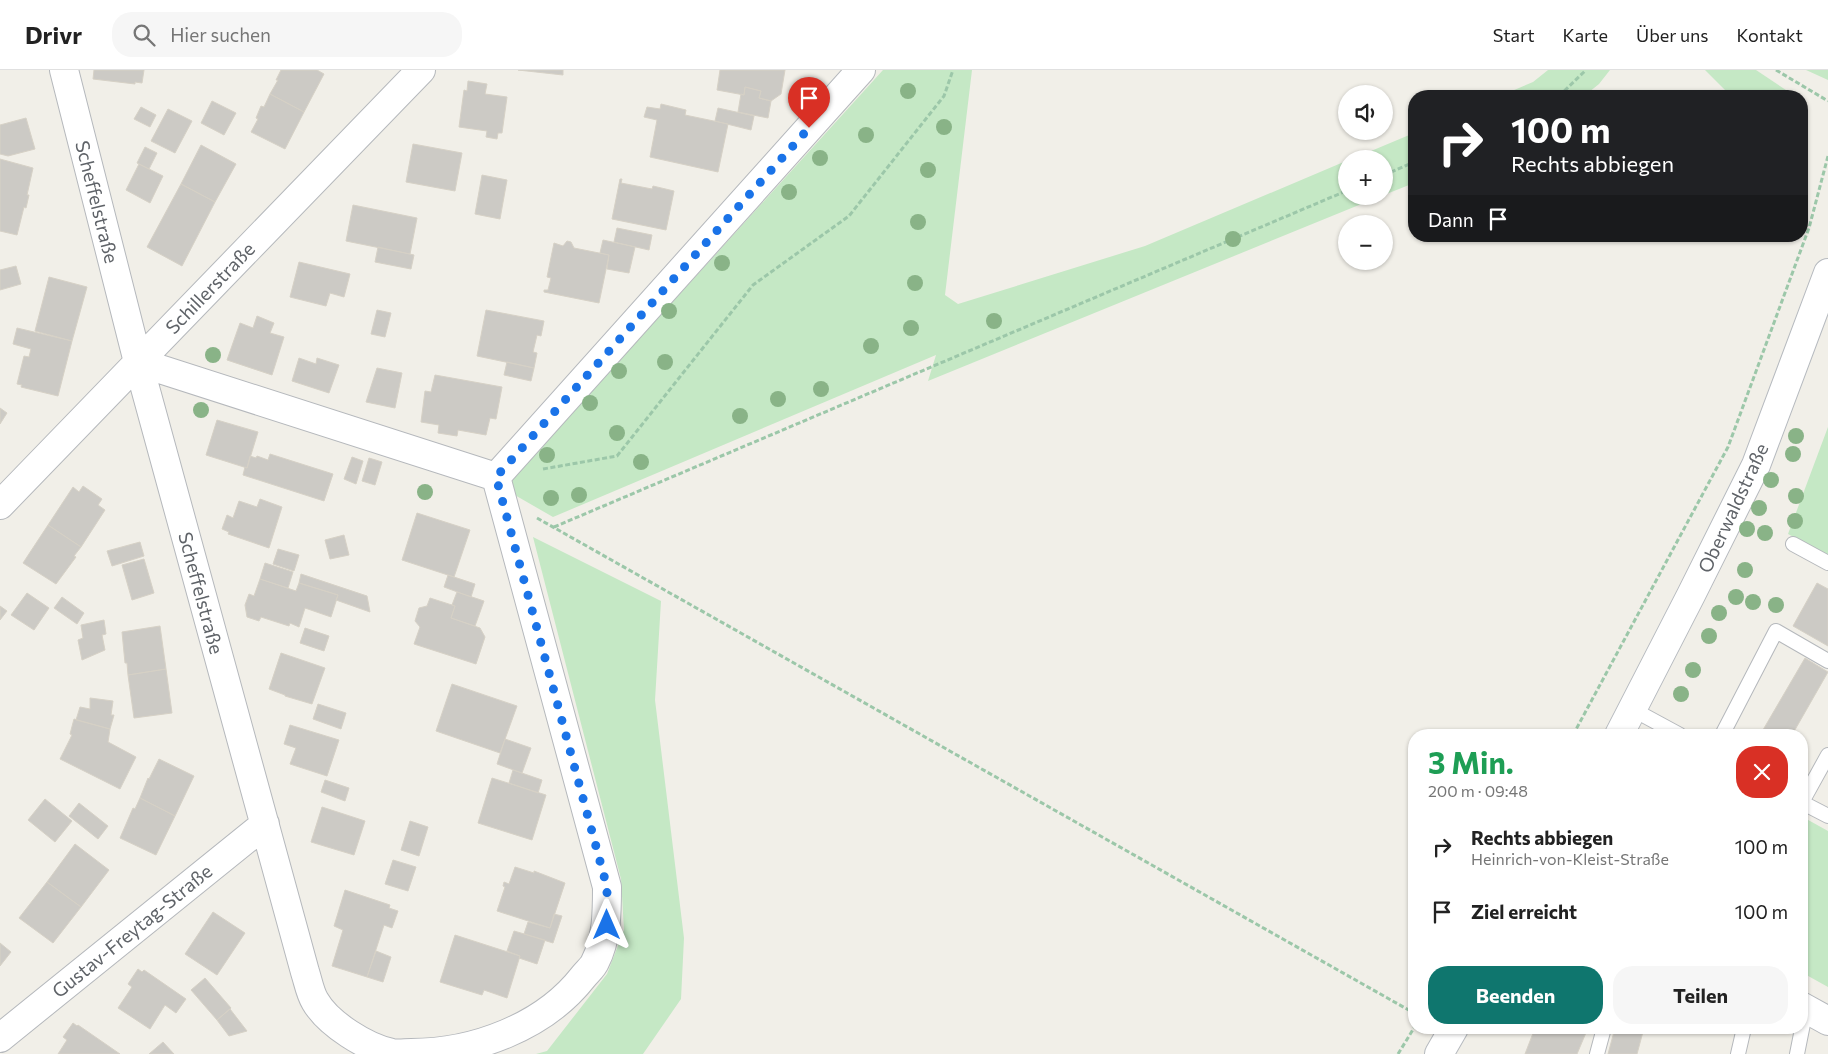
<!DOCTYPE html>
<html lang="de">
<head>
<meta charset="utf-8">
<style>
	:root { --surface:#fff; --page:#f6f6f6; --text:#222; --muted:#767676; --line:#e0e0e0; --accent:#0f766e }
	body { margin:0; font-family:Commissioner,sans-serif; background:var(--page); color:var(--text); height:100vh; display:flex; flex-direction:column; font-size:19px; white-space:nowrap }
	* { box-sizing:border-box; margin:0 }
	p { font-size:16px; color:var(--muted) }
	.icon { flex:none; width:28px; height:28px; fill:none; stroke:currentColor; stroke-width:2; stroke-linecap:round; stroke-linejoin:round }
	.map { position:relative; flex:1; overflow:hidden }
	.panel { position:absolute; left:1408px; top:659px; width:400px; height:305px; display:flex; flex-direction:column; background:var(--surface); border-radius:20px; box-shadow:0 1px 4px #0004 }
	.panel>* { flex:none }
	.banner { position:absolute; left:1408px; top:20px; width:400px; height:152px; border-radius:20px; box-shadow:0 1px 4px #0004; background:#202124; color:#fff; overflow:hidden }
	.tools { position:absolute; left:1338px; top:15px; display:grid; gap:10px }
	.tools a { display:grid; place-items:center; width:55px; height:55px; border-radius:50%; background:var(--surface); box-shadow:0 1px 4px #0004; font-size:25px }
	.pin { position:absolute; display:grid; place-items:center; width:42px; height:42px; color:#fff; margin:-51px -21px; border-radius:50% 50% 50% 0; rotate:-45deg; box-shadow:0 0 5px #0007 }
	.pin .icon { rotate:45deg }
	.me { position:absolute; width:55px; margin:-28px; rotate:0deg; stroke-linejoin:round; filter:drop-shadow(0 0 4px #0008) }
	.turn { display:flex; align-items:center; gap:18px; height:105px; padding:0 20px; font-size:22px }
	.turn .icon { width:65px; height:65px; stroke-width:2.5 }
	.turn b { display:block; font-size:35px; line-height:42px }
	.then { display:flex; align-items:center; height:48px; padding:0 20px; background:#0003; gap:10px; font-size:19px }
	.round { display:grid; place-items:center; flex:none; width:52px; height:52px; border-radius:20px; background:var(--page) }
	.headline { display:flex; align-items:center; justify-content:space-between; height:85px; padding:0 20px }
	h1 { font-size:30px; font-weight:700; line-height:38px; color:#1e9e55 }
	.cta { display:flex; gap:10px; margin-top:auto; padding:10px 20px }
	.cta a { flex:1; height:58px; border-radius:20px; background:var(--accent); color:#fff; font-size:20px; font-weight:700; line-height:58px; text-align:center }
	.cta a+a { background:var(--page); color:var(--text) }
	ul { padding:0; list-style:none }
	li { display:flex; align-items:center; gap:15px; height:65px; padding:0 20px }
	li div { flex:1 }
	li b { display:block; font-size:19px }
	li em { font-style:normal }
	header { display:flex; align-items:center; gap:30px; box-sizing:border-box; height:70px; padding:0 25px; background:var(--surface); border-bottom:1px solid var(--line) }
	header strong { font-size:24px }
	nav { display:flex; gap:28px; margin-inline-start:auto; font-size:18px }
	.search { width:350px; height:45px; background:var(--page); display:flex; align-items:center; gap:12px; box-sizing:border-box; padding:0 18px; border-radius:20px; color:var(--muted); font-size:19px }
	.map>svg:first-child { display:block }
	.green { fill:#c5e8c5 }
	.building { fill:#cccac5; stroke:#d6d1c6 }
	.lines { fill:none; stroke-linecap:round; stroke-linejoin:round }
	.lane-casing { stroke:#b5b8bc; stroke-width:16 }
	.street-casing { stroke:#b5b8bc; stroke-width:30 }
	.secondary-casing { stroke:#b6babf; stroke-width:30 }
	.path { stroke:#9cc7a9; stroke-width:3; stroke-dasharray:5 2.5; stroke-linecap:butt }
	.lane { stroke:#fff; stroke-width:14 }
	.street { stroke:#fff; stroke-width:28 }
	.secondary { stroke:#fff; stroke-width:28 }
	.tree { fill:#89b387 }
	.route { stroke:#1a73e8; stroke-width:9; stroke-dasharray:0 16.2 }
	.labels { text-anchor:middle; stroke-width:4.5; stroke-linejoin:round; paint-order:stroke }
	.street-label { font-size:19px; fill:#5f6368; stroke:#fff }
</style>
</head>
<body>
<header>
<strong>Drivr</strong>
<div class="search"><svg class="icon" aria-label="search" viewBox="0 0 24 24"><circle cx="10" cy="10" r="6"/><path d="M15 15l6 6"/></svg>Hier suchen</div>
<nav><a>Start</a><a>Karte</a><a>Über uns</a><a>Kontakt</a></nav>
</header>
<div class="map">
<svg width="1828" height="984" viewBox="0 0 1828 984">
	<rect width="100%" height="100%" fill="#f1efe8"/>
	<path class="green" d="M883 0H972L945 225 958 234 1145 176 1346 91V126H1381L928 311 936 285 553 447 513 424 510 411Z
		M1548 0H1610L1599 14 1584 26H1500L1533 12Z
		M1705 0H1756L1795 26H1731Z
		M1806 0H1828V10Z
		M1414 63V113L1384 125V89H1352Z
		M1828 357V485L1788 464Z
		M533 467 661 531 655 630 684 868 681 929 643 984H536L547 981 607 904 624 860 621 809Z
		M1801 746 1828 761V917L1801 902Z"/>
	<path class="building" d="M94 0H144L142 13 135 12V14L93 9Z
		M281 0H317L324 4 304 42 270 24 278 10H276Z
		M518 0H563V5Z
		M720 0H785L781 24 771 31 759 28 761 21 745 17 744 25 717 20Z
		M468 11 487 14 485 24 507 27 502 63H498L497 69 486 67 487 61 459 57 464 20 467 21Z
		M745 17 761 21 759 28 771 31 768 48 738 42 741 24 744 25Z
		M270 24 304 42 285 79 251 62 258 49 256 48 261 36 264 37Z
		M212 31 236 43 224 65 201 53Z
		M661 34 686 40 685 45 728 54 718 102 650 87 657 50 644 47 647 37 660 39Z
		M141 37 156 45 150 57 134 49Z
		M718 38 754 46 751 60 715 51Z
		M168 39 192 51 175 83 151 71Z
		M26 48 35 79 8 86 0 84V55Z
		M413 74 462 83 455 121 406 112Z
		M201 75 236 94 215 132 181 114Z
		M145 77 157 83 149 99 137 93Z
		M0 89 33 98 27 125H29L26 138 24 137 17 165 0 161Z
		M139 94 163 106 150 133 126 120Z
		M482 105 507 110 500 149 475 144Z
		M620 109H622L621 113 652 119 653 116 674 121 666 160 612 149Z
		M181 114 215 132 182 196 147 177Z
		M353 135 417 148 410 184 346 171Z
		M617 158 652 165 649 180 614 172Z
		M603 170 635 177 629 203 607 199 609 185 600 183Z
		M567 171 571 172 574 178 609 185 599 233 544 222V220H548L551 208 547 207 554 173 563 176Z
		M378 177 414 185 411 199 375 192Z
		M299 192 350 204 344 227 330 223 326 236 290 227Z
		M16 196 21 214 0 220V200Z
		M49 207 87 217 72 271 35 261Z
		M377 240 391 243 385 267 371 264Z
		M486 240 544 251 541 266 537 265 533 282 537 283 534 298 477 286Z
		M257 246 274 253 270 263 284 267 272 305 227 290 240 253 253 258Z
		M17 258 72 271 58 326 21 317 22 315 17 314 24 286 29 287 31 279 13 274Z
		M299 288 316 294 317 288 339 295 329 323 292 311Z
		M507 292 534 298 531 311 504 305Z
		M377 298 402 303 395 338 366 332Z
		M435 305 502 317 496 349 490 348 486 365 458 360 457 366 438 363 439 355 421 352 425 321 431 322Z
		M0 338 7 343 0 354Z
		M217 350 258 362 247 398 206 385Z
		M270 384 333 404 324 431 243 405 245 397 247 398 250 386 256 388 257 386 268 390Z
		M352 387 363 391 356 414 344 409Z
		M369 388 382 392 375 415 362 411Z
		M83 416 102 429 98 435 105 440 81 477 48 455 73 417 79 422Z
		M260 429 282 437 269 478 228 464 229 462 222 459 227 445 233 448 239 431 257 437Z
		M417 443 470 460 454 507 402 490Z
		M48 455 81 477 74 486 76 487 56 514 23 493Z
		M344 465 349 485 330 489 325 470Z
		M140 472 144 486 112 496 107 481Z
		M278 479 299 485 294 501 273 494Z
		M144 489 154 523 132 530 122 495Z
		M265 493 293 502 288 518 260 509Z
		M301 504 367 526 370 542 336 530 338 525 299 513Z
		M448 505 475 514 471 527 444 517Z
		M260 509 296 521 299 513 338 525 331 547 305 538 299 557 290 553 289 556 261 547 259 551 247 547 245 535 249 524 254 526Z
		M1817 513 1828 519V576L1793 556Z
		M457 522 484 531 475 556 451 548 455 536 452 535Z
		M27 523 49 538 34 560 11 545Z
		M62 527 84 543 77 554 54 538Z
		M430 528 455 536 451 548 480 558 485 567 476 594 414 574 420 557 415 551 419 538 427 536Z
		M0 536 7 541 0 550Z
		M104 550 106 564 102 565 105 580 82 590 78 570 83 568 81 555Z
		M160 556 166 599 128 605 127 593H125L122 562Z
		M305 558 329 566 324 581 300 573Z
		M281 583 325 598 312 634 285 626V625L269 619Z
		M1805 588 1828 602 1792 665H1760Z
		M166 599 172 643 134 648 128 605Z
		M452 614 517 636 500 683 436 661Z
		M90 628 113 631 111 645H114L110 659 76 650 80 637 90 639Z
		M318 634 346 643 341 659 313 649Z
		M74 649 110 659 108 672 136 687 120 719 60 689 72 665 70 664Z
		M290 655 339 670 327 706 290 694 296 678 284 674Z
		M505 669 531 678 522 703 497 694Z
		M159 689 194 706 175 746 140 728 148 708 149 709Z
		M513 700 542 710 538 723 509 713Z
		M492 708 546 725 532 770 478 753Z
		M325 710 349 718 345 731 321 722Z
		M140 728 175 746 156 785 120 768 133 738 135 739Z
		M45 729 72 751 55 772 28 750Z
		M79 733 108 756 98 769 69 746Z
		M322 737 365 751 354 785 311 772Z
		M410 751 428 757 419 786 401 780Z
		M75 774 109 800 81 837 47 812Z
		M393 790 416 797 408 821 385 814Z
		M515 797 534 803V801L565 813 550 858 497 841 505 817 503 816 504 812 509 814Z
		M47 812 81 837 53 873 19 848Z
		M345 820 390 835 389 838 398 841 392 858 384 855 367 907 332 896 343 860 334 856Z
		M213 842 245 863 217 905 185 884Z
		M554 844 562 846 553 873 524 864 528 852 550 858Z
		M514 861 545 870 537 894 519 888 520 886 507 881Z
		M455 865 520 886 507 928 484 920 482 925 440 912Z
		M0 873 11 882 0 896Z
		M376 881 391 887 383 912 367 907Z
		M138 899 142 902 144 900 186 929 176 943 165 935 150 959 118 938 132 917 128 914Z
		M205 908 231 938 217 950 191 920Z
		M230 939 247 961 229 966 217 950Z
		M73 953 77 956 78 955 120 984H58L67 970 63 967Z
		M1535 958H1588L1577 984H1525Z
		M1615 958H1644L1637 984H1608Z
		M163 972 174 984H149Z"/>
	<g class="lines">
		<defs>
			<path id="lane" d="M1793 474 1828 493
				M1632 639 1680 665
				M1722 665 1776 561 1828 591
				M1801 732 1828 746
				M1802 732 1828 685
				M1597 984 1604 958
				M1738 984 1744 958
				M1797 984 1806 939"/>
			<path id="street" d="M64 0 138 292 305 902C308 911 310 923 315 931 328 954 367 978 392 983 398 984 405 983 411 983 474 983 544 957 583 907 587 902 593 897 595 892 607 869 607 842 607 817L496 407 861 0
				M138 292 496 407
				M0 435 421 0
				M1801 936 1828 951
				M0 968 265 754"/>
			<path id="secondary" d="M1619 665 1691 525 1756 395 1828 203
				M1439 984 1454 958"/>
		</defs>
		<use href="#lane" class="lane-casing"/>
		<use href="#street" class="street-casing"/>
		<use href="#secondary" class="secondary-casing"/>
		<path class="path" d="M1776 0 1828 31
			M1559 26 1586 0
			M1384 105 1414 92
			M543 399 617 386 753 215 849 146 944 26 953 0
			M537 448 1414 943
			M554 457 1346 121
			M1573 665 1728 377 1809 158 1828 86
			M1398 984 1414 958"/>
		<use href="#lane" class="lane"/>
		<use href="#street" class="street"/>
		<use href="#secondary" class="secondary"/>
	</g>
	<g class="tree">
		<circle cx="908" cy="21" r="8"/>
		<circle cx="944" cy="57" r="8"/>
		<circle cx="866" cy="65" r="8"/>
		<circle cx="820" cy="88" r="8"/>
		<circle cx="928" cy="100" r="8"/>
		<circle cx="789" cy="122" r="8"/>
		<circle cx="918" cy="152" r="8"/>
		<circle cx="1233" cy="169" r="8"/>
		<circle cx="722" cy="193" r="8"/>
		<circle cx="915" cy="213" r="8"/>
		<circle cx="669" cy="241" r="8"/>
		<circle cx="994" cy="251" r="8"/>
		<circle cx="911" cy="258" r="8"/>
		<circle cx="871" cy="276" r="8"/>
		<circle cx="213" cy="285" r="8"/>
		<circle cx="665" cy="292" r="8"/>
		<circle cx="619" cy="301" r="8"/>
		<circle cx="821" cy="319" r="8"/>
		<circle cx="778" cy="329" r="8"/>
		<circle cx="590" cy="333" r="8"/>
		<circle cx="201" cy="340" r="8"/>
		<circle cx="740" cy="346" r="8"/>
		<circle cx="617" cy="363" r="8"/>
		<circle cx="1796" cy="366" r="8"/>
		<circle cx="1793" cy="384" r="8"/>
		<circle cx="547" cy="385" r="8"/>
		<circle cx="641" cy="392" r="8"/>
		<circle cx="1771" cy="410" r="8"/>
		<circle cx="425" cy="422" r="8"/>
		<circle cx="579" cy="425" r="8"/>
		<circle cx="1796" cy="426" r="8"/>
		<circle cx="551" cy="428" r="8"/>
		<circle cx="1759" cy="438" r="8"/>
		<circle cx="1795" cy="451" r="8"/>
		<circle cx="1747" cy="459" r="8"/>
		<circle cx="1765" cy="463" r="8"/>
		<circle cx="1745" cy="500" r="8"/>
		<circle cx="1736" cy="527" r="8"/>
		<circle cx="1753" cy="532" r="8"/>
		<circle cx="1776" cy="535" r="8"/>
		<circle cx="1719" cy="543" r="8"/>
		<circle cx="1709" cy="566" r="8"/>
		<circle cx="1693" cy="600" r="8"/>
		<circle cx="1681" cy="624" r="8"/>
	</g>
	<g class="lines">
		<path class="route" d="M607 855V817L496 407 809 58"/>
	</g>
	<g class="labels">
		<g class="street-label">
			<text transform="translate(97 132) rotate(76)" y="7">Scheffelstraße</text>
			<text transform="translate(210 218) rotate(-46)" y="7">Schillerstraße</text>
			<text transform="translate(1733 438) rotate(-65)" y="7">Oberwaldstraße</text>
			<text transform="translate(201 523) rotate(75)" y="7">Scheffelstraße</text>
			<text transform="translate(132 861) rotate(-39)" y="7">Gustav-Freytag-Straße</text>
		</g>
	</g>
</svg>
<div class="tools">
<a><svg class="icon" aria-label="sound" viewBox="0 0 24 24"><path d="M4 9h4l5-4v14l-5-4H4zM17 9q2 3 0 6"/></svg></a>
<a>+</a>
<a>−</a>
</div>
<div class="pin" style="left:809px;top:58px;background:#d93025"><svg class="icon" aria-label="arrive" viewBox="0 0 24 24"><path d="M6 21V4h12l-3 4 3 4H6"/></svg></div>
<svg class="me" style="left:607px;top:855px" viewBox="-20 -20 40 40"><path d="M0-17L14 15 0 8-14 15z" fill="#1a73e8" stroke="#fff" stroke-width="4"/></svg>
<div class="banner">
<div class="turn"><svg class="icon" aria-label="right" viewBox="0 0 24 24"><path d="M7 20v-9h11M14 6l5 5-5 5"/></svg><div><b>100 m</b>Rechts abbiegen</div></div>
<div class="then">Dann<svg class="icon" aria-label="arrive" viewBox="0 0 24 24"><path d="M6 21V4h12l-3 4 3 4H6"/></svg></div>
</div>
<section class="panel">
<div class="headline"><div><h1>3 Min.</h1><p>200 m · 09:48</p></div><a class="round" style="background:#d93025;color:#fff"><svg class="icon" aria-label="close" viewBox="0 0 24 24"><path d="M6 6l12 12M18 6L6 18"/></svg></a></div>
<ul>
<li><svg class="icon" aria-label="right" viewBox="0 0 24 24"><path d="M7 20v-9h11M14 6l5 5-5 5"/></svg><div><b>Rechts abbiegen</b><p>Heinrich-von-Kleist-Straße</p></div><em>100 m</em></li>
<li><svg class="icon" aria-label="arrive" viewBox="0 0 24 24"><path d="M6 21V4h12l-3 4 3 4H6"/></svg><div><b>Ziel erreicht</b></div><em>100 m</em></li>
</ul>
<div class="cta"><a>Beenden</a><a>Teilen</a></div>
</section>
</div>
</body>
</html>
